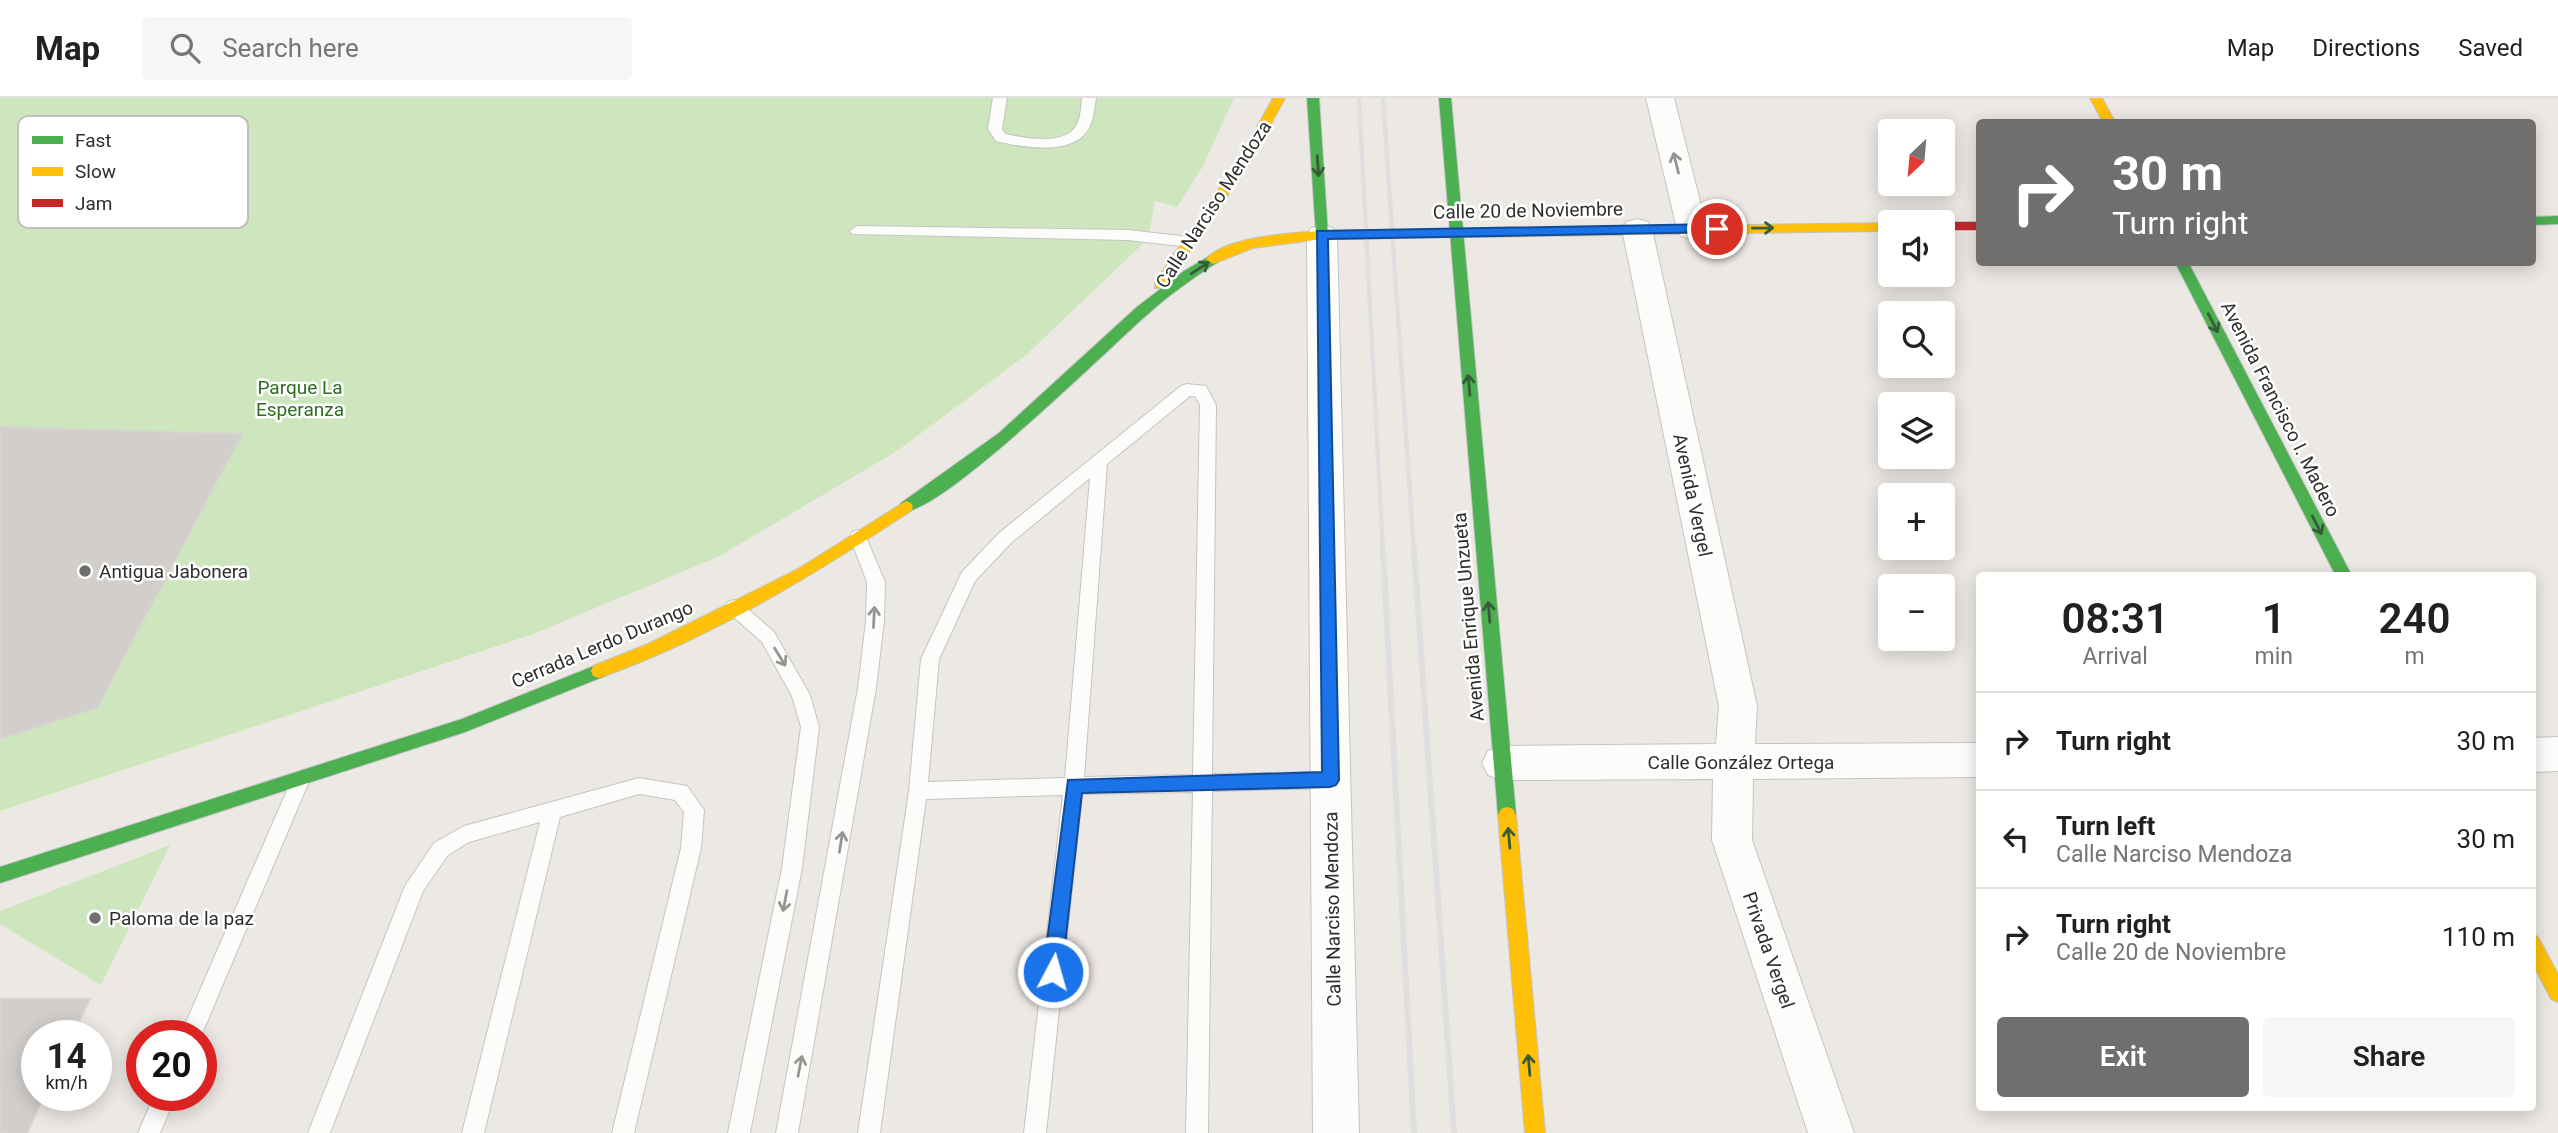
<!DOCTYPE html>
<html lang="en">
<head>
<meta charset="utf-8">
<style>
	:root { --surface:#fff; --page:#f6f6f6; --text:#202124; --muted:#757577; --line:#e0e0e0; --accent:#706f6e }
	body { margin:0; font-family:Roboto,sans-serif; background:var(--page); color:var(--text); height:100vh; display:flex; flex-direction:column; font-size:26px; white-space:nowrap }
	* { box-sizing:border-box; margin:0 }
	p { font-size:23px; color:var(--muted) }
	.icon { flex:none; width:38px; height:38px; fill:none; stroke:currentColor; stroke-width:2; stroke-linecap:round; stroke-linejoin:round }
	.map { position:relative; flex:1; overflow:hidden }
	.side { position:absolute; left:1976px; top:474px; width:560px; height:539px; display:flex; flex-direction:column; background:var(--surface); border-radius:7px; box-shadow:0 4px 18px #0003 }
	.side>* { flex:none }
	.guide { position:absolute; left:1976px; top:21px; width:560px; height:147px; border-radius:7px; box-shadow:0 4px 18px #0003; background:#706f6e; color:#fff; overflow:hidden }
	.needle { width:46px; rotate:206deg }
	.fabs { position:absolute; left:1878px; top:21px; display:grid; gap:14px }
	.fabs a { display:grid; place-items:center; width:77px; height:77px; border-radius:7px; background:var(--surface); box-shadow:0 4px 18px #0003; font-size:35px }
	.speed { position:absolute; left:21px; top:922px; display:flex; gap:14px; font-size:35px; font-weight:700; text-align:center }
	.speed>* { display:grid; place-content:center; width:91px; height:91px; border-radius:50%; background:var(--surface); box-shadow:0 4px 18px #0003; line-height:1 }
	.speed small { font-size:18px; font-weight:400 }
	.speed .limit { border:10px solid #d22; background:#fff; color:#111 }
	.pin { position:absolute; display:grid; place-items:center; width:60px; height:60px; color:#fff; margin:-30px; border:4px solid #fff; border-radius:50%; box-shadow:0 2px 7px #0007 }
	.me { position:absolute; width:77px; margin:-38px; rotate:6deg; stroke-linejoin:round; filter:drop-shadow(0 0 5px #0008) }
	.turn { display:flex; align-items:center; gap:24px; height:147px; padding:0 21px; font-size:32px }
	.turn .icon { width:91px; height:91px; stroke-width:2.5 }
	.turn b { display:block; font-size:49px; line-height:60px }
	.eta { display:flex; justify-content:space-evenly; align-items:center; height:119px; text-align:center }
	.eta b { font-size:42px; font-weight:600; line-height:49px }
	.action { display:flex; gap:14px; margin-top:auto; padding:14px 21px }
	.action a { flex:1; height:80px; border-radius:7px; background:var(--accent); color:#fff; font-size:28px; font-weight:600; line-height:80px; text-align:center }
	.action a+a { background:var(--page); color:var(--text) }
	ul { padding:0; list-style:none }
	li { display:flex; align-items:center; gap:21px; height:98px; padding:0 21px; border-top:2px solid var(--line) }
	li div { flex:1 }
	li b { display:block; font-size:26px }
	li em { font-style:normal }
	header { display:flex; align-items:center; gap:42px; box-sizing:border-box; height:98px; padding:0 35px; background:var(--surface); border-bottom:2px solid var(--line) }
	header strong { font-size:33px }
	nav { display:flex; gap:38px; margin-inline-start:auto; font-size:24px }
	.search { width:490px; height:63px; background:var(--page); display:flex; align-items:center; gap:18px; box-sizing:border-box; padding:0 24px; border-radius:7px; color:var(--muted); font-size:26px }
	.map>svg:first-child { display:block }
	.green { fill:#cee6be }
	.building { fill:#d1cecb; stroke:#d7d4d0; stroke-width:2 }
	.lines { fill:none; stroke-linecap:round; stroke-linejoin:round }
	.lane-casing { stroke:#c5c4c5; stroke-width:2 }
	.street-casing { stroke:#c5c4c5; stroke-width:2 }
	.fast-casing { stroke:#c5c4c5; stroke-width:2 }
	.slow-casing { stroke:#c5c4c5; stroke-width:2 }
	.jam-casing { stroke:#c5c4c5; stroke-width:2 }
	.lane { fill:#fcfcfb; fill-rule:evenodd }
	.street { fill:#fcfcfb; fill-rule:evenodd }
	.fast { fill:#4caf50; fill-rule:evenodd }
	.slow { fill:#ffc107; fill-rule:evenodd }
	.jam { fill:#c62828; fill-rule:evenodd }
	.rail-far1 { stroke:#dfdfe1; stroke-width:4.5 }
	.rail { stroke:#dfdfe1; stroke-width:6 }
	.oneway { stroke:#959594 }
	.oneway2 { stroke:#385b3a }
	.route { fill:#1a73e8; stroke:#114b97; stroke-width:2 }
	.poi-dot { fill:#706f6e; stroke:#fff; stroke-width:2.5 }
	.labels { text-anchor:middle; stroke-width:5; stroke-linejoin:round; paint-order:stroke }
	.street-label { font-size:19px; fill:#2e2e2e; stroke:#fff }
	.park-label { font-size:19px; fill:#2c6e1b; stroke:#fff }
	.poi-label { font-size:19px; fill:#2e2e2e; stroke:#fff; text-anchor:start }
	.key { fill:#fff; stroke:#c0c0c0; stroke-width:2 }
	.key-label { font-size:19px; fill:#2e2e2e }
</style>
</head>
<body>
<header>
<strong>Map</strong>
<div class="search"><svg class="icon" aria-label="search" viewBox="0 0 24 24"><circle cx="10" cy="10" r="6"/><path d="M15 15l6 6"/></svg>Search here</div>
<nav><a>Map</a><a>Directions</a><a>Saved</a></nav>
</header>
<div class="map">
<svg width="2558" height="1035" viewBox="0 0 2558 1035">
	<rect width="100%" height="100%" fill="#ece8e4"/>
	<path class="green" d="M0 0H1234L1203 68 1177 109 1155 103 1148 141 1027 256 897 353 718 459 533 536 0 713Z
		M170 747 101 887 0 826V813Z"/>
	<path class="building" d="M0 329 242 336 97 610 0 641Z
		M0 901H90L72 938H37V998H44L27 1035H0Z"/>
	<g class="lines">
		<defs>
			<path id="lane" d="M993 0H1007L1002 31 1005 36C1024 40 1064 48 1076 28 1081 20 1081 9 1082 0H1096C1094 11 1094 23 1087 33 1070 58 1021 49 996 43L988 31Z
				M857 128 1128 132 1189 139 1196 144 1189 149 1128 142 852 136 850 133Z
				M1187 286 1206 288 1216 307 1212 676 1330 674 1337 676 1339 682 1337 688 1330 690 1212 693 1208 1035H1186L1193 694 1082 696 1046 1035H1024L1063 697 926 701 880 1035H858L909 693 921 561 962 474 999 435 1181 288ZM1190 298H1195L1200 307 1193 677 1084 679 1107 366ZM1090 380 1065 680 928 684 939 561 975 483 1011 445Z
				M858 432 864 434 866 439 885 484 884 523 876 590 798 1035H776L858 590 866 523 867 484 850 439 852 434Z
				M734 502 740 504 774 534 810 597 819 629 802 770 750 1035H728L782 770 801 629 792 598 762 544 728 514 725 509 728 504Z
				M301 673 308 675 310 681 201 938H180L292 681 294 675Z
				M639 680 687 688 704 712 701 750 634 1035H612L681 750 684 714 675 702 639 696 560 719 484 1035H462L540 724 469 744 448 757 423 793 330 1035H308L405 788 434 745 464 728Z
				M154 998H176L160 1035H138Z"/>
			<path id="street" d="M1646 0H1674L1707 131 1703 138 1692 141 1681 138 1677 131Z
				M1637 121 1648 124 1652 131 1757 608 1755 646 1979 645V679L1753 681 1752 742 1854 1035H1808L1712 742 1713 681 1502 682 1488 677 1482 665 1488 653 1502 648 1716 646 1719 608 1622 131 1626 124Z
				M1322 127 1333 130 1337 137 1359 1035H1313L1307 137 1311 130Z
				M2558 639V673L2532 674V640Z"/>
			<path id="fast" d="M1307 0H1319L1328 137 1322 141 1316 137Z
				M1439 0H1451L1516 717 1513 723 1507 725 1501 723 1498 717Z
				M2558 118V126L2532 127V119Z
				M1213 156 1220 161 1218 164C1193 180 1170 196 1149 215 1116 243 934 424 901 413L899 409 901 405 999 335 1137 209 1184 173Z
				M2175 164H2188L2352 478H2336Z
				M599 566 605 568 607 573 605 578 465 634 0 785V769L462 621Z"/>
			<path id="slow" d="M1273 0H1285L1252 61 1165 190H1155V184L1240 60Z
				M2090 0H2102L2115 24H2103Z
				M1890 125V133L1322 141 1253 150 1213 166 1206 161C1227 138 1292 135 1322 133Z
				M906 403 911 405 913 409 911 413C813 477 710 541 599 580L593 578 591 573 593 568 648 546 798 471Z
				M1507 709 1513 711 1516 717 1545 1035H1525L1498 717 1501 711Z
				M2532 836 2538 839 2558 876V904L2551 901 2532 864Z"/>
			<path id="jam" d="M1940 124H1979V132H1942V124Z"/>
		</defs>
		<use href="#lane" class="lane-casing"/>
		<use href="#street" class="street-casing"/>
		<use href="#fast" class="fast-casing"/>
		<use href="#slow" class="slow-casing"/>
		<use href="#jam" class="jam-casing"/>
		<use href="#lane" class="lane"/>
		<use href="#street" class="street"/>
		<use href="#fast" class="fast"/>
		<use href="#slow" class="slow"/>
		<use href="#jam" class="jam"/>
		<path class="rail-far1" d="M1359 0 1383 454
			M1383 0 1414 454"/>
		<path class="rail" d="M1383 452 1414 1035
			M1414 452 1454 1035"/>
	</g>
	<defs><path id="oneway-shaft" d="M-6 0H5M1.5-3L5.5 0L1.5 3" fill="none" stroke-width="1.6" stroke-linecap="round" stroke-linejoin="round" transform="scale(1.75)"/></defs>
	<g class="oneway">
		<use href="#oneway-shaft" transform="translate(1676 65) rotate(-104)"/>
		<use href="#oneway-shaft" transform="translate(874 519) rotate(-87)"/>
		<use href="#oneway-shaft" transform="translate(780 559) rotate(58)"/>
		<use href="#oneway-shaft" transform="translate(841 744) rotate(-81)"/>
		<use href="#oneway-shaft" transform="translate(785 803) rotate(101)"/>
		<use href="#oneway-shaft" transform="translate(800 968) rotate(-79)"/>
	</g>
	<g class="oneway2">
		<use href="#oneway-shaft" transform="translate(1318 68) rotate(86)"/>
		<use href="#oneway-shaft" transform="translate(1763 130) rotate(-1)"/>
		<use href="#oneway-shaft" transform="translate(1200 170) rotate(-33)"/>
		<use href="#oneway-shaft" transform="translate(2213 225) rotate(63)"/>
		<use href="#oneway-shaft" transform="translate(1469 287) rotate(-95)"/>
		<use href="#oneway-shaft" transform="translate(2317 427) rotate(63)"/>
		<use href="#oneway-shaft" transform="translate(1489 514) rotate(-95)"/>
		<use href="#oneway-shaft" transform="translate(1509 740) rotate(-95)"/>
		<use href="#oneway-shaft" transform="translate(1529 967) rotate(-95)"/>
	</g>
	<path class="route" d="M1717 126 1722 128V134L1328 141 1339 682 1336 687 1330 689 1082 695 1062 874 1059 881 1053 883 1046 881 1043 874 1068 682 1322 674 1317 133Z"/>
	<g class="poi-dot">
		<circle cx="85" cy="473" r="7"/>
		<circle cx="95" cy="820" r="7"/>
	</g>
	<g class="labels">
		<g class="street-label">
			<text transform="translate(1213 106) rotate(-57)" y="7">Calle Narciso Mendoza</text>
			<text transform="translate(1528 112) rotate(-1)" y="7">Calle 20 de Noviembre</text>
			<text transform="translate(2281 311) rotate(63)" y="7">Avenida Francisco I. Madero</text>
			<text transform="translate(1693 397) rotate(78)" y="7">Avenida Vergel</text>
			<text transform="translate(1468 519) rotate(-95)" y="7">Avenida Enrique Unzueta</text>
			<text transform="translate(602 546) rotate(-23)" y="7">Cerrada Lerdo Durango</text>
			<text x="1741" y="671">Calle González Ortega</text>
			<text transform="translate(1332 811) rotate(-91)" y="7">Calle Narciso Mendoza</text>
			<text transform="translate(1769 852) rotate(71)" y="7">Privada Vergel</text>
		</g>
		<g class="park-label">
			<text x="300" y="296">Parque La<tspan x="300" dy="22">Esperanza</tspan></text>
		</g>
		<g class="poi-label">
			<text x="99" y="480">Antigua Jabonera</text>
			<text x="109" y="827">Paloma de la paz</text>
		</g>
	</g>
	<rect x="18" y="18" width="230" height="112" rx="10" class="key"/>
	<rect x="32" y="38" width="31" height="8" fill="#4caf50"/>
	<rect x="32" y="69" width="31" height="9" fill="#ffc107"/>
	<rect x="32" y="101" width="31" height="8" fill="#c62828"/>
	<g class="key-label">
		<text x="75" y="49">Fast</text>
		<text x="75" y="80">Slow</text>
		<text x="75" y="112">Jam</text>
	</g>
</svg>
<div class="fabs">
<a><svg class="needle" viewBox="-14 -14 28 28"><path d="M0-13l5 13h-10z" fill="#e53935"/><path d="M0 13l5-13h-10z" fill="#757577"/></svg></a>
<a><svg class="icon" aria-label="sound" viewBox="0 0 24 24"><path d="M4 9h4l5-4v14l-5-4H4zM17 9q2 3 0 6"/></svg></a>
<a><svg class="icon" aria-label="search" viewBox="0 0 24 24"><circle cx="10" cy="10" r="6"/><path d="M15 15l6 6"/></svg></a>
<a><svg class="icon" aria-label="layers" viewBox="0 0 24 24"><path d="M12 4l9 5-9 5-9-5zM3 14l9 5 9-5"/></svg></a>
<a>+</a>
<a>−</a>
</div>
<div class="speed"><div>14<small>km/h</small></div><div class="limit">20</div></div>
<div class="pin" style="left:1717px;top:131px;background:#d93025"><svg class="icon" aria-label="arrive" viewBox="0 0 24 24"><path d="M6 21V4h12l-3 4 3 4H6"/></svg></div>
<svg class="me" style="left:1053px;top:874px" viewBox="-20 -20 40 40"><circle r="17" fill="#1a73e8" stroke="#fff" stroke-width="3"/><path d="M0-11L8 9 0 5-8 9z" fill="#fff"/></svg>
<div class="guide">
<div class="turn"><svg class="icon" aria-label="right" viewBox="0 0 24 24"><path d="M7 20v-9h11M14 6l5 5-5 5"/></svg><div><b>30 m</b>Turn right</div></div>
</div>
<section class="side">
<div class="eta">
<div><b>08:31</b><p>Arrival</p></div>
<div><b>1</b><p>min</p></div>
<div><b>240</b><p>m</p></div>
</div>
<ul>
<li><svg class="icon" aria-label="right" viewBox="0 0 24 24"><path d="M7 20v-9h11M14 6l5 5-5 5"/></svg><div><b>Turn right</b></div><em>30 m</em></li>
<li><svg class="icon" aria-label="left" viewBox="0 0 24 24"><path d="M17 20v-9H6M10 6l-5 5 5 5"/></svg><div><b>Turn left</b><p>Calle Narciso Mendoza</p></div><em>30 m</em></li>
<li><svg class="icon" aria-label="right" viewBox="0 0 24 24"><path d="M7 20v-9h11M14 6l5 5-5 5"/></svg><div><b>Turn right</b><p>Calle 20 de Noviembre</p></div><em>110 m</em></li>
</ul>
<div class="action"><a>Exit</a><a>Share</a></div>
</section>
</div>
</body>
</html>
